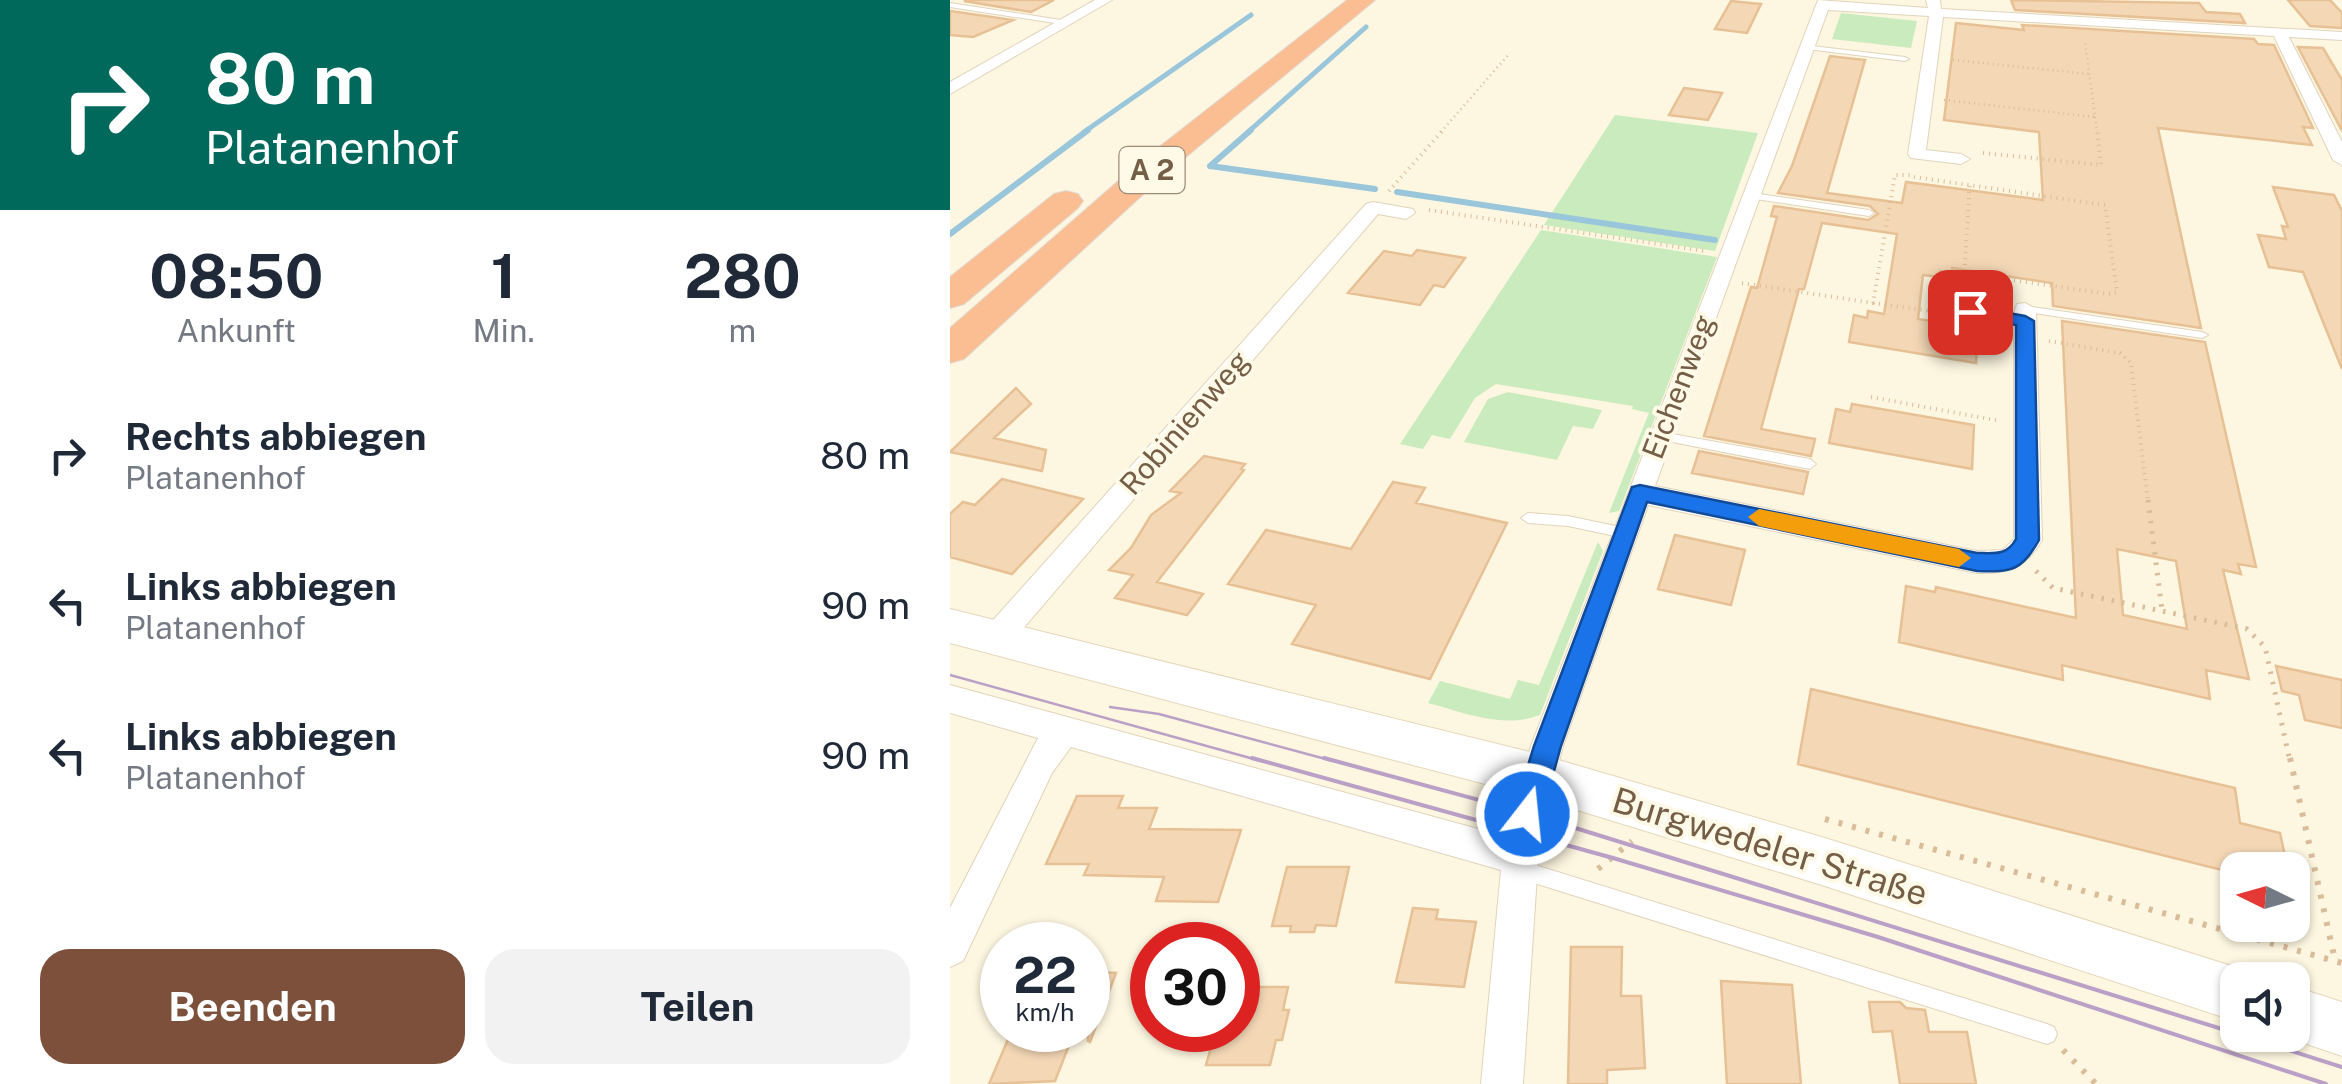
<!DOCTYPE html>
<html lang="de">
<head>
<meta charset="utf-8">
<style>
	:root { --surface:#fff; --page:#f2f2f3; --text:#1f2937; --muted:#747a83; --accent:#7c503a }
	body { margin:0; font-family:"Public Sans",sans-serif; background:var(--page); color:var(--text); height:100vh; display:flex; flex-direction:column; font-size:38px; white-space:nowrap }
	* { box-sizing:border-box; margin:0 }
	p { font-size:32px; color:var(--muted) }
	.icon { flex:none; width:55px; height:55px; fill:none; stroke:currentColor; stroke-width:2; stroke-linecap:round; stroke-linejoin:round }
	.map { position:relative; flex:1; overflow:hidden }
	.details { display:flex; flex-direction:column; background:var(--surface); width:950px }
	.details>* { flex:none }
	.guide { background:#00695c; color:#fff; overflow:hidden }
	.needle { width:65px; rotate:275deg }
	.buttons { position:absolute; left:1270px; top:852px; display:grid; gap:20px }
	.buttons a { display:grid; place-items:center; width:90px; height:90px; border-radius:20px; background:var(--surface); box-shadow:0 2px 8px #0004; font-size:50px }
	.speed { position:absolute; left:30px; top:922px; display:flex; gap:20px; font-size:50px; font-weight:700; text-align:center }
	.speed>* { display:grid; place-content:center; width:130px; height:130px; border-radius:50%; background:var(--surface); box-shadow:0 2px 8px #0004; line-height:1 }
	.speed small { font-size:25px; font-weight:400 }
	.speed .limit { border:15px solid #d22; background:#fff; color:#111 }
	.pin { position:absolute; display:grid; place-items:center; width:85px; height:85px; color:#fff; margin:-42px; border-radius:20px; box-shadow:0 5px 15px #0006 }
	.me { position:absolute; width:110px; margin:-55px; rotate:16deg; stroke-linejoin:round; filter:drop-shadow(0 0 8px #0008) }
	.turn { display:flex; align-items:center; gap:35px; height:210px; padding:0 40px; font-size:45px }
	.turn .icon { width:130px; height:130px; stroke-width:2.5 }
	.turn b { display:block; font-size:70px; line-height:85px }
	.eta { display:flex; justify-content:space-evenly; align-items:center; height:170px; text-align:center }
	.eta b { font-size:60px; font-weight:700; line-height:70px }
	.button { display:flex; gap:20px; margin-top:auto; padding:20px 40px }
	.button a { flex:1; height:115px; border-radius:30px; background:var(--accent); color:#fff; font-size:40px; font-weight:700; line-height:115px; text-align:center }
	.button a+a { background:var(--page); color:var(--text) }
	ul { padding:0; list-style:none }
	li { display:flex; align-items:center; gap:30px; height:150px; padding:0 40px }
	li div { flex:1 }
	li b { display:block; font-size:38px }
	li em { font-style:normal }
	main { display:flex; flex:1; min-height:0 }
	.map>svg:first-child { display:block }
	.green { fill:#c9ebbe }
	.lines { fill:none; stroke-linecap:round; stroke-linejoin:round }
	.stream-far1 { stroke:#99c6da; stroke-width:5 }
	.stream { stroke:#99c6da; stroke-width:6 }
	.building { fill:#f4d8b6; stroke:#e7c195; stroke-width:2.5; fill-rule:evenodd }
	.lane-casing { stroke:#e2d3bb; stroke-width:2 }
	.street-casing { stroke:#e2d3bb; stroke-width:2 }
	.secondary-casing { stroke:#e7d6b9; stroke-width:2 }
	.highway-casing { stroke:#e1dcd6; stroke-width:2 }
	.path-far3 { stroke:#d9bc99; stroke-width:2.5; stroke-dasharray:1 4; stroke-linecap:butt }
	.path-far2 { stroke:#d9bc99; stroke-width:4; stroke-dasharray:1 5; stroke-linecap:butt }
	.path-far1 { stroke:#d9bc99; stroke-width:5; stroke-dasharray:2.5 8; stroke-linecap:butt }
	.path { stroke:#d9bc99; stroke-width:6; stroke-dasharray:4 10; stroke-linecap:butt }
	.lane { fill:#fff; fill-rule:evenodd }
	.street { fill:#fff; fill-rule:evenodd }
	.secondary { fill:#fff; fill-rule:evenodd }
	.highway { fill:#fbbe93; fill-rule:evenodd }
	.tram-far1 { stroke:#ba9fc6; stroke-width:2.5 }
	.tram { stroke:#ba9fc6; stroke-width:4 }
	.route { fill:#1a73e8; stroke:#114b97; stroke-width:2.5 }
	.slow { fill:#f59e0b }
	.labels { text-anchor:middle; stroke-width:8; stroke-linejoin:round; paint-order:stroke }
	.shield { fill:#fff9e7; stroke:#9e8c76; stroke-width:2.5 }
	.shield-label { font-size:28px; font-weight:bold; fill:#755e46 }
	.street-label { font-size:30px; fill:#755e46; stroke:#fff9e7 }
	.near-street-label { font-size:35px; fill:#755e46; stroke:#fff9e7 }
</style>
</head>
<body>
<main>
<section class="details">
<div class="guide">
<div class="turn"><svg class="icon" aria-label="right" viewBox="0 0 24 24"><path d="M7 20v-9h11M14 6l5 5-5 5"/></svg><div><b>80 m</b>Platanenhof</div></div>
</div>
<div class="eta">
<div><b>08:50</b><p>Ankunft</p></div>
<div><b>1</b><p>Min.</p></div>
<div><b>280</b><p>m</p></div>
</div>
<ul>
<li><svg class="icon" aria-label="right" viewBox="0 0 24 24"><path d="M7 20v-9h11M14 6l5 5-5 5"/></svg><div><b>Rechts abbiegen</b><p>Platanenhof</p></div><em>80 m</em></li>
<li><svg class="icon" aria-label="left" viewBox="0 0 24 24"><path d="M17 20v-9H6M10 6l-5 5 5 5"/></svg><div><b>Links abbiegen</b><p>Platanenhof</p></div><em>90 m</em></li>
<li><svg class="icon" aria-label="left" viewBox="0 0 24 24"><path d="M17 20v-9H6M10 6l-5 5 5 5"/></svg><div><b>Links abbiegen</b><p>Platanenhof</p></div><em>90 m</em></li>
</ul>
<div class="button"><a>Beenden</a><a>Teilen</a></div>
</section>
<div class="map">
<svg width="1392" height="1084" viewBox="0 0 1392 1084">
	<rect width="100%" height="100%" fill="#fdf6e0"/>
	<path class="green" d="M891 13 967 21 961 48 882 39Z
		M665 115 808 133 765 251 594 225Z
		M591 230 767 257 669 511 659 513 699 413 682 409 683 406 546 384 525 398 500 439 482 435 473 449 450 444Z
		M558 392 652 410 643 429 623 426 607 460 514 442 538 399Z
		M648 542 653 551 590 715C552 729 516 713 478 703L490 681 560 699 568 680 589 685Z"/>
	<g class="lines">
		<path class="stream-far1" d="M134 132 301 15
			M298 132 416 27"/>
		<path class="stream" d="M260 166 301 130
			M260 166 425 189
			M447 192 765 240
			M0 234 138 130"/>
	</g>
	<path class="building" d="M17 0H104L81 12 14 1Z
		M1061 0 1249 3 1256 12 1290 14 1295 23 1065 10Z
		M1338 0H1380L1392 13V28L1360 26Z
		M781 1 811 4 797 33 765 29Z
		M0 11 63 20 23 37 0 35Z
		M1006 23 1074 30 1072 25 1304 39 1308 44 1324 45 1363 128 1353 127 1362 145 1208 128 1251 328 1103 306 1102 283 1002 268V273L990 271V277L973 275 968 319 1028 328 1026 363 899 342 904 315 917 318 918 311 934 314 947 234 872 223 854 289H849L811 429 865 439 861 456 754 436 801 287 807 288 811 274 827 217 821 216 824 206 918 220 928 214 920 206 828 193 842 166 880 56 915 60 877 193 952 203 956 182 1093 200 1089 132 994 120Z
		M1348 47 1373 48 1392 80V131Z
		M734 88 772 93 758 120 719 115Z
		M1323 187 1384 195 1392 211V369L1353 272 1319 267 1308 235 1336 239 1332 226 1338 227Z
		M467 250 515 258 494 287 484 285 470 305 398 293 434 251 462 256Z
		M1112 321 1255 342 1306 567 1288 564 1291 574 1273 570 1299 679 1256 670 1260 699 1112 665 1113 680 949 642 956 586 985 592 986 587 1126 618ZM1167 549 1226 561 1237 629 1173 615Z
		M66 388 81 404 44 438 96 450 92 471 0 452Z
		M902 404 1024 425 1022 469 879 443 886 409 900 412Z
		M749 451 858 472 853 494 742 473Z
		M254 456 295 464 291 469 294 470 207 582 253 594 237 615 165 598 183 575 159 570 181 548 201 515 231 493 220 491Z
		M52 479 133 499 62 574 0 557V514L13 502 25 505Z
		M443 482 475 488 466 503 557 523 480 679 342 644 366 605 278 584 316 530 401 549Z
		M725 535 795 550 781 605 708 589Z
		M1326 666 1392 680V728L1355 720 1349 695 1332 691Z
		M861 689 1285 788 1290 823 1330 833 1338 870H1272L848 764Z
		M127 796H173L168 808H207L199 829 291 830 268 902 206 901 214 877 134 875 139 864H96Z
		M337 867H399L386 926 366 925 364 932H340L341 926H322Z
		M463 908 488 910 486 919 526 922 514 987 446 982Z
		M621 947H672L671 996H691L695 1068 657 1070V1084H618Z
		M138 972 166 973 140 1042 138 1041Z
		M771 981 842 985 851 1084H777Z
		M288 987H338L333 1010H339L332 1040H326L320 1065H256L266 1030H288Z
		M919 1002H950L956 1008 975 1010 979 1032H1017L1026 1084H950L942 1031 923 1032Z
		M62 1030H125L105 1081 39 1084Z"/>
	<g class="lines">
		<defs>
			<path id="lane" d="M0 3 111 20 114 22 111 24 0 7Z
				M854 45 955 57 959 59 955 61 857 49 853 47Z
				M802 193 919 210 924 213 919 216 799 198 797 196Z
				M1075 306 1252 332 1258 335 1252 338 1071 311V307Z
				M711 432 860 459 866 464 860 469 707 439 705 436Z
				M578 513 618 516 675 528 680 529 682 533 680 537 675 538 618 526 578 523 571 518Z
				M572 861 1097 1024 1104 1027 1107 1034 1104 1041 1097 1044 572 879 566 876 563 870 566 864Z"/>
			<path id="street" d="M145 0H162L0 94V82Z
				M868 0 978 8 976 0H990L991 9 1392 32V40L1339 37 1392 142V165L1383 160 1324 36 993 17 976 150 1011 154 1020 159 1011 164 961 158 958 154 979 16 878 10 705 486 1027 551 1053 550 1064 539V326L1012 317 1009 312 1020 305 1064 313 1067 304 1075 303 1086 309 1092 540C1077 567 1057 574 1027 573L698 505 613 746 590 831 573 1084H531L551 870 121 747 102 773 13 961 0 967V908L88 738 0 713V685L554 836 581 746Z
				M423 202 463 209 465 213 456 219 428 214 58 646 47 650 36 646 32 637 36 628 416 204Z"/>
			<path id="secondary" d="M0 609 588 754 875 838 1288 968 1309 980H1288V1022L875 886 588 798 0 643Z
				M1342 986 1392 1002V1056L1330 1035H1342Z"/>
			<path id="highway" d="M397 0H425L213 176 14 359 0 363V328L190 162Z
				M116 191 128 194 133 201 128 208 14 304 0 308V277L104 194Z"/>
		</defs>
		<use href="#lane" class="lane-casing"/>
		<use href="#street" class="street-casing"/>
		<use href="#secondary" class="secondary-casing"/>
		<use href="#highway" class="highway-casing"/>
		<path class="path-far3" d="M1003 60 1139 74
			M994 100 1145 117 1135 41
			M1145 117 1147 132
			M491 132 559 54"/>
		<path class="path-far2" d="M1033 153 1151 165 1147 130
			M964 177 1155 205 1167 292 1158 294 1014 273
			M439 191 493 130
			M479 210 755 251
			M792 283 923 303 945 175H964
			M1013 295 1020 182
			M923 303 995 313
			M1099 341 1170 353 1181 363 1198 502
			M921 397 1050 421"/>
		<path class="path-far1" d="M1198 500 1212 610
			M1086 571 1103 588 1297 629 1315 647 1340 761"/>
		<path class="path" d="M1340 758 1385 960
			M875 819 1392 963
			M648 869 682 841
			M1113 1050 1146 1084"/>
		<use href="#lane" class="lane"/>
		<use href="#street" class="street"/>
		<use href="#secondary" class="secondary"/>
		<use href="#highway" class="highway"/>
		<path class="tram-far1" d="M0 675 311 761
			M160 707 209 714 383 761"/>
		<path class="tram" d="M302 758 663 858 928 937 1376 1084
			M374 758 577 813 1288 1034
			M1291 1035 1392 1067"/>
	</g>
	<path class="route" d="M1020 306 1075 316 1084 321 1089 540C1072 571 1062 572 1027 571L697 502 611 746 592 814 587 823 577 827 567 823 563 814 584 746 682 487 690 485 1027 553C1044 553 1057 556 1066 539V325L1014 316 1011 312Z"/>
	<path class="slow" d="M809 509 1009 549 1021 558 1009 567 809 526 798 517Z"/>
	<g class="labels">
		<rect class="shield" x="169.5" y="147" width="65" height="46" rx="8"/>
		<g class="shield-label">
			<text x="202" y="180">A 2</text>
		</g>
		<g class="street-label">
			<text transform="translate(729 387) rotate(-69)" y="10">Eichenweg</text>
			<text transform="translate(235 423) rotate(-49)" y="10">Robinienweg</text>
		</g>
		<g class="near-street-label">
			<text transform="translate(820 847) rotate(17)" y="12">Burgwedeler Straße</text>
		</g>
	</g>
</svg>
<div class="buttons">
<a><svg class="needle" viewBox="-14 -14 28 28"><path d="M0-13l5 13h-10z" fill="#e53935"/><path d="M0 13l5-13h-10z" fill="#747a83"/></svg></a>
<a><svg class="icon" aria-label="sound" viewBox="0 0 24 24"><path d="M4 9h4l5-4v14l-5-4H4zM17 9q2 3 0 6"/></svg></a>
</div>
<div class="speed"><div>22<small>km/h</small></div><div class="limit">30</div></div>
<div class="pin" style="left:1020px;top:312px;background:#d93025"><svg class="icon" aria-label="arrive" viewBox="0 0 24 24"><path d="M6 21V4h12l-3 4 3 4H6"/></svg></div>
<svg class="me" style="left:577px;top:814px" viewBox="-20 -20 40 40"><circle r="17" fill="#1a73e8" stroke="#fff" stroke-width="3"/><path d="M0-11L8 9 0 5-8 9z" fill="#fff"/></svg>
</div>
</main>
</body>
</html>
